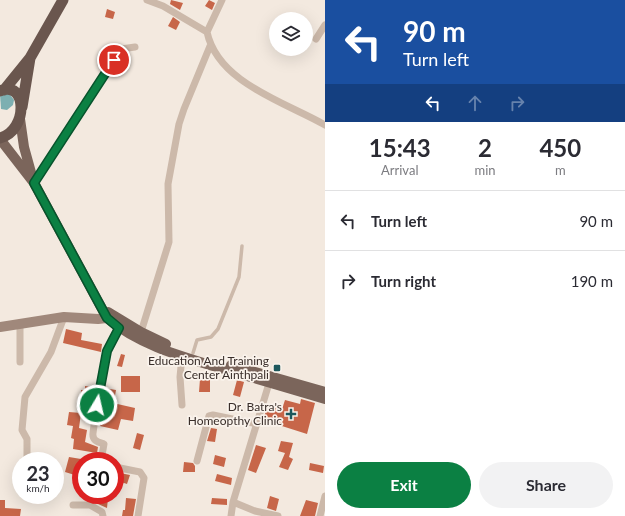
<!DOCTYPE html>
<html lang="en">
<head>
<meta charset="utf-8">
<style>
	:root { --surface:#fff; --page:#f2f2f3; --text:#2b2b33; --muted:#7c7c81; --line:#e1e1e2; --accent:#0b8043 }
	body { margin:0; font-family:Lato,sans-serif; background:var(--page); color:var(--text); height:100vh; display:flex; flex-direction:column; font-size:15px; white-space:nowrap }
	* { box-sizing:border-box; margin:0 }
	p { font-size:13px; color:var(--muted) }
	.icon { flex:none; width:22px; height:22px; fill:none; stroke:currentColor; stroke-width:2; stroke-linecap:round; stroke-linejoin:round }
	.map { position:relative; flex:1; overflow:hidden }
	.panel { display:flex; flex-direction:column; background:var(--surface); width:300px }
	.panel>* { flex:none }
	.guide { background:#1a4fa0; color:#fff; overflow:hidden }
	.controls { position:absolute; left:269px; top:12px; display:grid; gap:8px }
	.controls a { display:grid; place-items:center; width:44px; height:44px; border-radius:50%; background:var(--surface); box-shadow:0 4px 16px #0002; font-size:20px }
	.speed { position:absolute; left:12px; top:452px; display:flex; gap:8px; font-size:20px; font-weight:700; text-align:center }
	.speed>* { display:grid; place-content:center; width:52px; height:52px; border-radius:50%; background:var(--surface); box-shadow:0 4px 16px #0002; line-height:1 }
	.speed small { font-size:10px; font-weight:400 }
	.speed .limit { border:6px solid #d22; background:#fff; color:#111 }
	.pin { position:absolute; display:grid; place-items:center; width:34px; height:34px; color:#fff; margin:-17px; border:2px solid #fff; border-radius:50%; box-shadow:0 1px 4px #0007 }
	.me { position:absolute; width:44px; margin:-22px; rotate:9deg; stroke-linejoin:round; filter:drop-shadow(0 0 3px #0008) }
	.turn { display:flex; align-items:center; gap:14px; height:84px; padding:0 12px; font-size:18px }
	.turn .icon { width:52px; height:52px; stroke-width:2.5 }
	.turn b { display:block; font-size:28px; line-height:34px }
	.lanes { display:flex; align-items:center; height:38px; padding:0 12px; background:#0003; justify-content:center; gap:20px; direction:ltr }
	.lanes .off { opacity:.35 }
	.eta { display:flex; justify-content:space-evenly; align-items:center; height:68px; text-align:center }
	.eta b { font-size:24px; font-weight:700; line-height:28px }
	.button { display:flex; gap:8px; margin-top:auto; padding:8px 12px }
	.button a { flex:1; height:46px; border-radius:24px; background:var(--accent); color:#fff; font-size:16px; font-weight:700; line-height:46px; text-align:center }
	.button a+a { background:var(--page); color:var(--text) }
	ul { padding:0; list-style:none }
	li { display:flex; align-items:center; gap:12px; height:60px; padding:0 12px; border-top:1px solid var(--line) }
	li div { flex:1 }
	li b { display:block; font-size:15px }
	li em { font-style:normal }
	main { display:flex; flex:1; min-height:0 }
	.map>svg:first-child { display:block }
	.water { fill:#7dafb1 }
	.building { fill:#c76649 }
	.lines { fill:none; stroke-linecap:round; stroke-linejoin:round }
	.service { stroke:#ccb9aa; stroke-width:3.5 }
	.minor { stroke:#ccb9aa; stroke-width:7 }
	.secondary { stroke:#a0887b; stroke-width:10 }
	.primary { stroke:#7b655b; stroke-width:10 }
	.trunk { stroke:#6a564e; stroke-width:11 }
	.route-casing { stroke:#07532c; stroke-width:10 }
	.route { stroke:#0b8043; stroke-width:7 }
	.poi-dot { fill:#1e585c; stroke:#faf3ec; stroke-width:1.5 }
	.labels { text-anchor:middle; stroke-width:3.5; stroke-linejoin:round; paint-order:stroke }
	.poi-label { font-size:12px; fill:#392e2a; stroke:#faf3ec; text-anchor:end }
</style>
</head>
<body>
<main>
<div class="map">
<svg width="325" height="516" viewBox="0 0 325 516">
	<rect width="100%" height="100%" fill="#f3e9df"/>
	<path class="water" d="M9 93 14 100 13 105 7 110 1 109 0 94Z"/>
	<path class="building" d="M171 0 183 3 180 10 170 4Z
		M209 0 215 3 212 10 205 6Z
		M107 9 115 12 113 19 105 17Z
		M173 17 180 22 176 30 168 26Z
		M66 329 82 333 81 340 102 344 101 352 63 343Z
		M121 354 125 355 122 367 117 366Z
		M121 376H140V392H121Z
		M200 379 210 380V392H199Z
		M237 380 244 382 240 397 233 395Z
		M85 386 94 387 92 400 87 399 85 411 80 410 81 390H85Z
		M104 388 116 390 114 401 103 399Z
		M301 399 315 403 307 434 263 420 268 405 282 409 285 400 300 404Z
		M113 403 135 408 133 421 121 419 118 430 100 426 103 415 110 416Z
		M69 412 81 413 79 428 87 430 85 442 98 447 97 453 73 449 74 439 71 438 73 426 67 425Z
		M211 428 217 429 215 442 207 441Z
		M137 433 144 435 140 450 133 448Z
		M281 441 293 443 289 457 293 459 288 470 279 467 285 453 278 451Z
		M256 445 266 448 256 473 248 470Z
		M215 455 226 458 224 467 213 464Z
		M69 457 81 459V487L75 486 78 476 65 472Z
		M184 462 193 463 195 466V472H183Z
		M310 463 324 466 323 473 309 470Z
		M115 472 130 475 127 484 115 480Z
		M217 474 232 478 231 485 215 481Z
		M270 496 279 499 276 511 267 508Z
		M99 497 108 498 107 508 98 504Z
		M126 498 136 499 133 516H122L123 510H125Z
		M212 498 227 499V505L211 504Z
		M0 500H5V508L21 509 20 516H0Z
		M306 500 318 503 315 516H300Z"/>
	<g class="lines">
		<path class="service" d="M193 353 197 340 211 337 218 329 239 277 242 246"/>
		<path class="minor" d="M147 0 163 6 207 32C218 83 285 102 325 125
			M207 32 222 0
			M316 39 325 25
			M34 183 121 49 135 47
			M20 323V362
			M141 332 169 242 168 184 179 124 184 109 210 46
			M182 405 180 377 182 356
			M27 461V439L22 430 25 397 51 352 64 317
			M101 461 104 444C98 442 92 441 93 433 98 397 100 359 119 328
			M197 461 209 416 213 415 257 424
			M115 467 140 472 144 478 138 516
			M233 502 255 511 278 516
			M73 505H90L92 495
			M90 505 102 512 103 516
			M231 516 233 502 270 380
			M320 516 325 496"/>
		<path class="secondary" d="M0 327 64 317 98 319 115 317"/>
		<path class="primary" d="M20 119 24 147 32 176
			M0 139 34 183 107 318C139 345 180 356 220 368 255 378 290 389 325 399
			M108 312 141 332 166 344
			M231 365 325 392"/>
		<path class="trunk" d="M4 90 30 58 63 0
			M0 91C27 79 29 130 0 138
			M22 107 30 58"/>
	</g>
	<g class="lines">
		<defs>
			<path id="route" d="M97 405 107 351 119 328 107 318 34 183 114 60"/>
		</defs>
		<use href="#route" class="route-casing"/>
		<use href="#route" class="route"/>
	</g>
	<g class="poi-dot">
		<rect x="273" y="364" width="8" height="8" rx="2"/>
		<path d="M289 408h4v4h4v4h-4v4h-4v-4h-4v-4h4z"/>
	</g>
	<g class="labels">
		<g class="poi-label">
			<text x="269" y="365">Education And Training<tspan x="269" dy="14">Center Ainthpali</tspan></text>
			<text x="282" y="411">Dr. Batra's<tspan x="282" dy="14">Homeopthy Clinic</tspan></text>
		</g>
	</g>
</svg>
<div class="controls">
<a><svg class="icon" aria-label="layers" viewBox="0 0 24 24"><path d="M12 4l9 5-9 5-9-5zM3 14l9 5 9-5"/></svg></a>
</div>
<div class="speed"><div>23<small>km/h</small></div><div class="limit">30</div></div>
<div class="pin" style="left:114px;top:60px;background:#d93025"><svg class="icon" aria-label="arrive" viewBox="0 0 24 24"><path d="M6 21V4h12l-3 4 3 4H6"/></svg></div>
<svg class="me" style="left:97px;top:405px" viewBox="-20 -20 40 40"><circle r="17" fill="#0b8043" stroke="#fff" stroke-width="3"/><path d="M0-11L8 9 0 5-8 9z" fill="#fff"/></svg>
</div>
<section class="panel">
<div class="guide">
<div class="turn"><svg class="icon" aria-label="left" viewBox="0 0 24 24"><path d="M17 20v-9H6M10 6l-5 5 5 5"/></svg><div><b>90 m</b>Turn left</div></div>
<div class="lanes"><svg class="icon" aria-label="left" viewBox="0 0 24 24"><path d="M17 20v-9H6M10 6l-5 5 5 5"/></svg><svg class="icon off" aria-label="ahead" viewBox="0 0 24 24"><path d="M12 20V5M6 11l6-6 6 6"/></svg><svg class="icon off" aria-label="right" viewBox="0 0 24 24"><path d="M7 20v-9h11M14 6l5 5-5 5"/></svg></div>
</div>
<div class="eta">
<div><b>15:43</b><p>Arrival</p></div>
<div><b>2</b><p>min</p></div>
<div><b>450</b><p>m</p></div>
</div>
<ul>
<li><svg class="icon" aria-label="left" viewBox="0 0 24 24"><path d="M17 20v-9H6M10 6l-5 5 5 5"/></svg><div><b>Turn left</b></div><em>90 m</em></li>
<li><svg class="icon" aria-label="right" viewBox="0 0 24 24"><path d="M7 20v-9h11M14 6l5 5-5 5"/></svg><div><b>Turn right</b></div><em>190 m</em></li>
</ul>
<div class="button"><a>Exit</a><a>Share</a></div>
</section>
</main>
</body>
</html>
